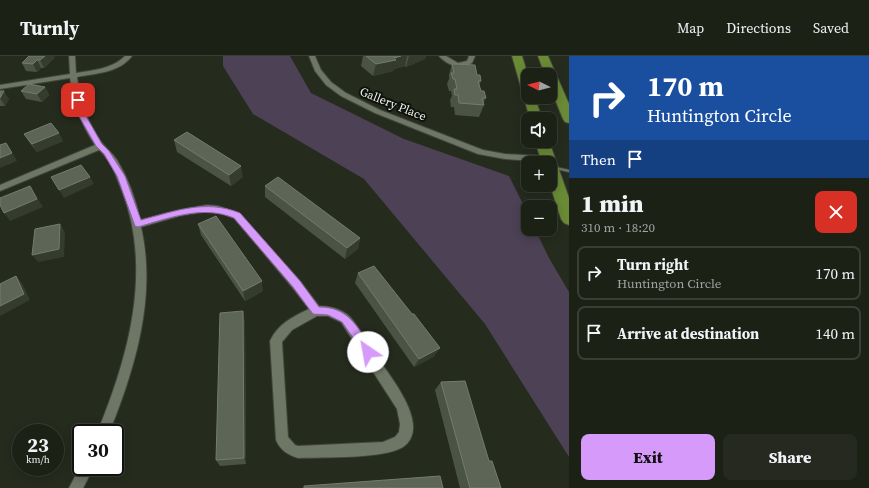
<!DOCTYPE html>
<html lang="en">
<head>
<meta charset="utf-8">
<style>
	:root { --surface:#1c2116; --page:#25291f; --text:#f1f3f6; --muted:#a0a3a1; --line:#3a3e35; --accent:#d69bfa }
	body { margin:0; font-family:"Source Serif 4",serif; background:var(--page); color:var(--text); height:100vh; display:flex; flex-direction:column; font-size:15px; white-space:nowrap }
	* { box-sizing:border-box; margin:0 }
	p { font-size:13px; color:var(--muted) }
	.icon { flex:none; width:22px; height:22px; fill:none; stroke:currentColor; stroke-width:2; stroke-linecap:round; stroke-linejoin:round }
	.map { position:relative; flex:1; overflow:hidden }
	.sheet { display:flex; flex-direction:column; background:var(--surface); width:300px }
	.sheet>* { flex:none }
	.guide { background:#1a4fa0; color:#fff; overflow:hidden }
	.needle { width:26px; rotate:276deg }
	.fabs { position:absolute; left:521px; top:12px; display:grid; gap:8px }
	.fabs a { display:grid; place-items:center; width:36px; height:36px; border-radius:8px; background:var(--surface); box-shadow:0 2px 10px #0003,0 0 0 1px var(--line); font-size:20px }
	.speed { position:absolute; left:12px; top:368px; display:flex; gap:8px; font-size:20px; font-weight:700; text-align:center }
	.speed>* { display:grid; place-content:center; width:52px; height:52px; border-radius:50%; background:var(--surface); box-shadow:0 2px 10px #0003,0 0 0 1px var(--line); line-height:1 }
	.speed small { font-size:10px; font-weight:400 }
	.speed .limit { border:2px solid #111; border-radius:6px; background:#fff; color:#111 }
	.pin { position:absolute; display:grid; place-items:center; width:34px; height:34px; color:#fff; margin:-17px; border-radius:8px; box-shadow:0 2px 6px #0006 }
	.me { position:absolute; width:44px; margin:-22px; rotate:327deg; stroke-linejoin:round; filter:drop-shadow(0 0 3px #0008) }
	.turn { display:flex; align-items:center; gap:14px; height:84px; padding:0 12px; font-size:18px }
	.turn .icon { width:52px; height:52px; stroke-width:2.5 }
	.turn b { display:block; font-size:28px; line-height:34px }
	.then { display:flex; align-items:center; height:38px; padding:0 12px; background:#0003; gap:8px; font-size:15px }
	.round { display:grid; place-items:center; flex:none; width:42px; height:42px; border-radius:8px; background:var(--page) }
	.headline { display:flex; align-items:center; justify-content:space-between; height:68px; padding:0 12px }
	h1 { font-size:24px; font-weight:800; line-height:30px }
	.cta { display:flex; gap:8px; margin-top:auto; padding:8px 12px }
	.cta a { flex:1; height:46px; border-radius:8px; background:var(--accent); color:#111; font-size:16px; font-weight:800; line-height:46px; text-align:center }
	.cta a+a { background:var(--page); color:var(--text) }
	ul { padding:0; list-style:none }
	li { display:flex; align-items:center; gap:12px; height:54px; margin:0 8px 6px; padding:0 4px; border:2px solid var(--line); border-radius:8px }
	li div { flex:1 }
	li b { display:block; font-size:15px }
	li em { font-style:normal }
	header { display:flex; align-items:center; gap:24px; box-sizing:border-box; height:56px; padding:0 20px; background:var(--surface); border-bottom:1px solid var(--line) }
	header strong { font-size:19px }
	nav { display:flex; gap:22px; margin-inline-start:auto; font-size:14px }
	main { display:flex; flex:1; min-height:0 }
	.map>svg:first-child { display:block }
	.green { fill:#4d4155 }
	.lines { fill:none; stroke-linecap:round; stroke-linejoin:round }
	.service-casing { stroke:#40463a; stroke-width:2 }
	.minor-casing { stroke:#40463a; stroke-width:2 }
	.primary-casing { stroke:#40463a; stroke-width:2 }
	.service { fill:#6e7666; fill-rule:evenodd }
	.minor { fill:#6e7666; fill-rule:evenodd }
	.primary { fill:#6a8a35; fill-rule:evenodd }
	.wall { fill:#4b5345 }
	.shaded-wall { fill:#353c2e }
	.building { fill:#5d6557; stroke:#747c6e }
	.route { fill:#d69bfa; stroke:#8b65a2 }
	.labels { text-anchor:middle; stroke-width:4; stroke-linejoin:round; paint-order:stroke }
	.far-street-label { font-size:12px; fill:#f1f6ed; stroke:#10130d }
</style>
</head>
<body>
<header>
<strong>Turnly</strong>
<nav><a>Map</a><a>Directions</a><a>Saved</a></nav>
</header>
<main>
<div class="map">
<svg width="569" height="432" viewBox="0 0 569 432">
	<rect width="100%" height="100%" fill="#252c1e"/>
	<path class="green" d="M223 0H290L311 37 404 83 509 120 528 158V173H535L549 202 569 236V401L485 268 364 123 253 58 223 10Z"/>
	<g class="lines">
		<defs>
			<path id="service" d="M551 110H552L569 114V116L551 112Z"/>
			<path id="minor" d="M69 0H75L76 17C94 14 112 13 125 0H132C119 17 97 17 77 21 80 45 87 66 101 86 106 92 112 97 117 104 128 122 136 144 140 164L179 154 207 149 218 150 240 158 300 225 319 250C329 250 342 253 350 261 359 271 367 286 375 298 388 318 433 370 403 391 384 403 323 401 298 402 288 399 280 394 276 384L270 285C278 268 292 261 309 253L292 231 234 162 217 156 207 155 179 160 141 171C157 240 135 313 109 377H97C128 302 153 215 122 135 116 120 111 104 99 94L0 135V129L95 89C81 68 73 47 70 22L0 33V29L70 18ZM317 260H328L341 266 397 353 400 368 399 376 395 381 383 386 298 390 295 389 288 381 282 286 292 274Z
				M309 0H315L321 14 331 26 346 37 380 54 483 94 505 98 548 100 552 103 548 106 505 103 478 98 375 57 341 40 326 29 315 15Z
				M439 0H446L458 7 467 5 469 0H475L472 7C460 13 448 10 439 0Z
				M81 409V411H94L83 432H69Z"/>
			<path id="primary" d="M512 0H522L528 19V41H535L542 63H530Z
				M538 0H548L569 48V67L565 66 563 63 550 31V19H545Z
				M535 85H549L569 142V169L564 167 561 163 550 129V107H542Z"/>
		</defs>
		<use href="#service" class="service-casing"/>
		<use href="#minor" class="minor-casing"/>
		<use href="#primary" class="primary-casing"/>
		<use href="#service" class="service"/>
		<use href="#minor" class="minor"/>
		<use href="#primary" class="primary"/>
	</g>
	<path class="wall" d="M29 0 55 1 44 12H41L37 16 26 15 22 7Z
		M363 0H426L425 3 406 11 405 10 394 13 393 15 373 20 361 10Z
		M452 8 477 19 481 25 479 29 481 35 486 42 483 47 484 49 479 61 455 59 454 51H451L450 44 452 40 451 35H449L447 28 449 23V19Z
		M45 31 49 39 42 46 26 43 21 35Z
		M0 35 9 43 5 50H0Z
		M24 78 63 85 37 96 29 86Z
		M174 84 243 121 231 130 177 96Z
		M265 130 360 182 358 193 345 203 265 141Z
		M198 168 263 235 245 245 201 179Z
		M358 217 440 292 433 301 414 311 355 227Z
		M243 255 245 268 246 408 220 410 216 404Z
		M441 326 489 405 501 432H460L435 334Z"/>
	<path class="shaded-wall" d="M45 0H54L55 1 44 12 40 4Z
		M401 0H407L405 10 394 13 393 15 373 20 376 8Z
		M409 0H426L425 3 406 11Z
		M37 4 41 12 37 16 33 8Z
		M45 31 49 39 42 46 37 38Z
		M4 35 9 43 5 50 0 42Z
		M59 77 63 85 37 96 32 88Z
		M6 87 17 105 0 112V102Z
		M241 110 243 121 231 130 229 119Z
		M90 121 94 128 64 142 59 134Z
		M30 130 43 151 10 165 4 157Z
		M60 168 65 176 64 201 38 206 32 199Z
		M360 182 358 193 345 203 347 192Z
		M16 220 22 227 30 244 0 260V250Z
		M262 225 263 235 245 245 243 235Z
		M243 255 245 268 246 408 244 402Z
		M440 292 433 301 414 311 419 303Z"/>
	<path class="building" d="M29 0H45L40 4H37L33 8 22 7Z
		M366 0H401L394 2 396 4 376 8Z
		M452 8 475 9 477 19H480L481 25H478L481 35H484L486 42H482L484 49 459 47 458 39H455L454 33H457L455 23H453L451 17H454Z
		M29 28 45 31 37 38 21 35Z
		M0 35H4L0 42Z
		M51 67 59 77 32 88 24 78Z
		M187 76 241 110 229 119 174 84Z
		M6 87 12 97 0 102V89Z
		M81 109 90 121 59 134 51 121Z
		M278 121 360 182 347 192 265 130Z
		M30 130 37 143 4 157 0 149V142Z
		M216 160 262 225 243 235 198 168Z
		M60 168 59 193 32 199 35 173Z
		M374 210 412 258H414L440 292 419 303 358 217Z
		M16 220 24 238 0 250V228Z
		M243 255 244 402 216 404 220 257Z
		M465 325 489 405H492L501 432H470L441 326Z
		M440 420 443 432H304V430Z"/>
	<path class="route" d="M78 42 81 44 83 55 102 88 109 95 125 120 141 164C176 155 205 143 240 157L300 225 319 251C349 251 357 271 372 293L374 296 372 299 368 301 365 299 342 266 328 259 313 258 293 231 234 162C203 149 169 162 138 171L135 170 117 120 104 98 96 90 76 55 75 44Z"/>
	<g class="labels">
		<g class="far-street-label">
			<text transform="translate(393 48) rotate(22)" y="4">Gallery Place</text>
		</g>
	</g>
</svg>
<div class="fabs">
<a><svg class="needle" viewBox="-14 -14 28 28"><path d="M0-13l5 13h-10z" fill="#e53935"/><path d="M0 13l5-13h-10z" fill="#a0a3a1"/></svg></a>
<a><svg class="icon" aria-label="sound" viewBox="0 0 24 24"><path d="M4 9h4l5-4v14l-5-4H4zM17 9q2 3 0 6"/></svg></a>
<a>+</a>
<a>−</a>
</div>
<div class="speed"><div>23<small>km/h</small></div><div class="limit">30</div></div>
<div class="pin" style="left:78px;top:44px;background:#d93025"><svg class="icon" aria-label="arrive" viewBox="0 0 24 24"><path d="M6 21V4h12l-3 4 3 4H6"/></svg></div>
<svg class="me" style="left:368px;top:296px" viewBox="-20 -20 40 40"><circle r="19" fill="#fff"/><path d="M0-13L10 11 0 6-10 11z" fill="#d69bfa"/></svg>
</div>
<section class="sheet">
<div class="guide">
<div class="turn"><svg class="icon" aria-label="right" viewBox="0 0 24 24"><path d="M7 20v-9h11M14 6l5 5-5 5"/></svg><div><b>170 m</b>Huntington Circle</div></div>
<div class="then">Then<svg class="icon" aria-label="arrive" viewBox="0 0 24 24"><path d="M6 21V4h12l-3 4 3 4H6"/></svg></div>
</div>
<div class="headline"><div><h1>1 min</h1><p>310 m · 18:20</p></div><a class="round" style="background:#d93025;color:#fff"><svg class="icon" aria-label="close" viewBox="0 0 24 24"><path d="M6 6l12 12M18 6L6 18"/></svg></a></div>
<ul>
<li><svg class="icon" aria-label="right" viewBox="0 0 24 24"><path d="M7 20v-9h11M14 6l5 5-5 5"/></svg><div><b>Turn right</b><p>Huntington Circle</p></div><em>170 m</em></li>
<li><svg class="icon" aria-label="arrive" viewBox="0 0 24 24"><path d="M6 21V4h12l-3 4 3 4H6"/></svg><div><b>Arrive at destination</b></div><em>140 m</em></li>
</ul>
<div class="cta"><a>Exit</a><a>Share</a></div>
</section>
</main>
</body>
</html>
